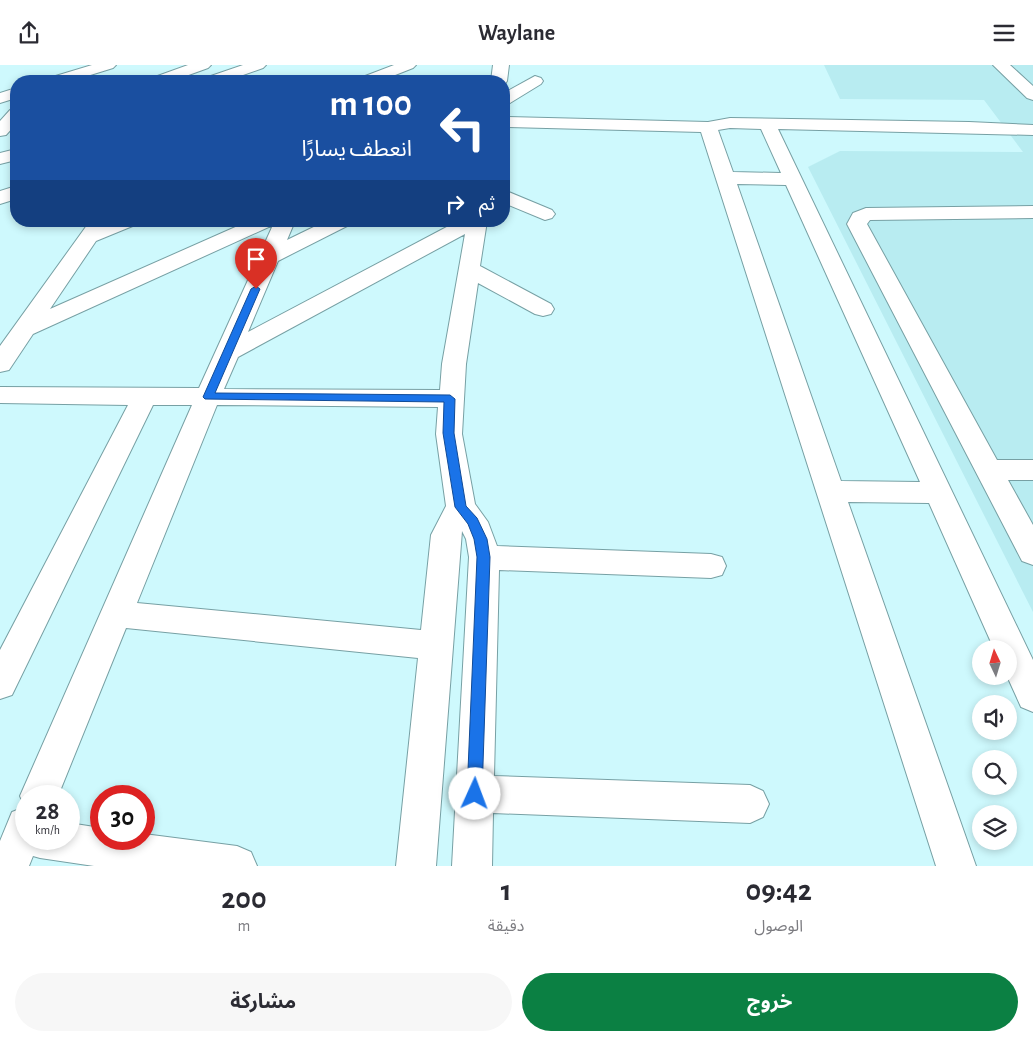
<!DOCTYPE html>
<html lang="ar">
<head>
<meta charset="utf-8">
<style>
	:root { --surface:#fff; --page:#f7f7f7; --text:#2b2b33; --muted:#7c7c81; --accent:#0b8043 }
	body { margin:0; font-family:"Alegreya Sans","Noto Sans Arabic",sans-serif; background:var(--page); color:var(--text); direction:rtl; height:100vh; display:flex; flex-direction:column; font-size:19px; white-space:nowrap }
	* { box-sizing:border-box; margin:0 }
	p { font-size:16px; color:var(--muted) }
	.icon { flex:none; width:28px; height:28px; fill:none; stroke:currentColor; stroke-width:2; stroke-linecap:round; stroke-linejoin:round }
	.map { position:relative; height:801px; overflow:hidden; direction:ltr }
	.drawer { display:flex; flex-direction:column; background:var(--surface); flex:1 }
	.drawer>* { flex:none }
	.top-card { position:absolute; left:10px; top:10px; width:500px; height:152px; border-radius:20px; box-shadow:0 2px 8px #0003; direction:rtl; background:#1a4fa0; color:#fff; overflow:hidden }
	.needle { width:32px; rotate:356deg }
	.controls { position:absolute; left:972px; top:575px; display:grid; gap:10px }
	.controls a { display:grid; place-items:center; width:45px; height:45px; border-radius:50%; background:var(--surface); box-shadow:0 2px 8px #0003; font-size:25px }
	.speed { position:absolute; left:15px; top:720px; display:flex; gap:10px; font-size:25px; font-weight:700; text-align:center }
	.speed>* { display:grid; place-content:center; width:65px; height:65px; border-radius:50%; background:var(--surface); box-shadow:0 2px 8px #0003; line-height:1 }
	.speed small { font-size:12px; font-weight:400 }
	.speed .limit { border:8px solid #d22; background:#fff; color:#111 }
	.pin { position:absolute; display:grid; place-items:center; width:42px; height:42px; color:#fff; margin:-51px -21px; border-radius:50% 50% 50% 0; rotate:-45deg; box-shadow:0 0 5px #0007 }
	.pin .icon { rotate:45deg }
	.me { position:absolute; width:55px; margin:-28px; rotate:2deg; stroke-linejoin:round; filter:drop-shadow(0 0 4px #0008) }
	.turn { display:flex; align-items:center; gap:18px; height:105px; padding:0 15px; font-size:22px }
	.turn .icon { width:65px; height:65px; stroke-width:2.5 }
	.turn b { display:block; font-size:35px; line-height:42px }
	.then { display:flex; align-items:center; height:48px; padding:0 15px; background:#0003; gap:10px; font-size:19px }
	.eta { display:flex; justify-content:space-evenly; align-items:center; height:85px; text-align:center }
	.eta b { font-size:30px; font-weight:700; line-height:35px }
	.primary-button { display:flex; gap:10px; margin-top:auto; padding:10px 15px }
	.primary-button a { flex:1; height:58px; border-radius:30px; background:var(--accent); color:#fff; font-size:20px; font-weight:700; line-height:58px; text-align:center }
	.primary-button a+a { background:var(--page); color:var(--text) }
	header { display:flex; justify-content:space-between; align-items:center; height:65px; padding:0 15px; background:var(--surface); font-size:22px; font-weight:700 }
	.map>svg:first-child { display:block }
	.built { fill:#b8ecf1 }
	.lines { fill:none; stroke-linecap:round; stroke-linejoin:round }
	.minor-casing { stroke:#77a0a4; stroke-width:2 }
	.minor { fill:#fff; fill-rule:evenodd }
	.route { fill:#1a73e8; stroke:#114b97 }
</style>
</head>
<body>
<header><svg class="icon" aria-label="menu" viewBox="0 0 24 24"><path d="M4 6h16M4 12h16M4 18h16"/></svg>Waylane<svg class="icon" aria-label="share" viewBox="0 0 24 24"><path d="M12 15V3M7 8l5-5 5 5M5 13v7h14v-7"/></svg></header>
<div class="map">
<svg width="1033" height="801" viewBox="0 0 1033 801">
	<rect width="100%" height="100%" fill="#cef9fd"/>
	<path class="built" d="M824 0H1033V547L808 102 840 86 1023 87 984 35 840 34Z"/>
	<g class="lines">
		<defs>
			<path id="minor" d="M92 0H116L113 3 71 16H47L49 13Z
				M188 0H211L208 3 172 16H150L152 13Z
				M243 0H266L263 3 226 16H203L205 13Z
				M394 0H416L413 3 380 16H358L360 13Z
				M493 0H509L507 16 505 19 504 16H491Z
				M993 0H1010L1033 21V35L1027 33Z
				M535 11 541 13 543 16 541 19 510 38 504 40V28Z
				M16 23V33L0 38V28Z
				M16 44V59L6 70 0 71V56L10 45Z
				M504 52 708 57 730 53 969 57 1033 60V70L778 64 1033 595V647L1021 642 1007 611H1009V584H994L929 438 848 437 976 801H936L701 67 504 62ZM730 63 761 64 781 108 733 107 718 65ZM737 119 786 120 920 417 841 416Z
				M16 84V95L0 99V88Z
				M16 121V134L0 139V126Z
				M504 125 552 145 555 149 552 153 545 155 504 138Z
				M1033 141V153L870 155 867 159 997 395H1033V415H1008L1033 460V500L1022 496 847 159 853 148 866 143Z
				M90 156H138L135 160 96 176 50 244 249 156H295L287 175 326 156H352L349 160 278 196 248 267 458 156H487L480 201 551 239 554 244 551 249 543 251 535 249 478 218 466 299 462 369 475 439 488 457 497 481 711 489 722 492 726 501 722 510 711 513 499 505 494 711 750 720 763 726 769 739 763 752 750 758 493 748 492 801H452L469 492 466 474 462 466 436 801H396L418 593 126 563 58 731H26V774H69V758L101 763V774H144V769L237 781 251 787 257 801H94L40 793 33 791 29 801H0V776L12 747 25 742 20 731 192 340H153L12 630 0 634V585L128 340 0 338V322L199 323 273 160 33 269 9 305 0 307V281ZM465 169 442 299 440 325 224 324 238 292ZM217 340 438 342 436 369 446 441 431 470 421 565 137 538Z"/>
		</defs>
		<use href="#minor" class="minor-casing"/>
		<use href="#minor" class="minor"/>
	</g>
	<path class="route" d="M256 221 260 224 215 328 450 330 455 334 454 368 466 441 477 453 487 474 490 492 482 729 480 735 475 737 469 735 467 729 477 492 474 474 468 459 455 442 443 368 444 337 205 334 203 332 251 224Z"/>
</svg>
<div class="controls">
<a><svg class="needle" viewBox="-14 -14 28 28"><path d="M0-13l5 13h-10z" fill="#e53935"/><path d="M0 13l5-13h-10z" fill="#7c7c81"/></svg></a>
<a><svg class="icon" aria-label="sound" viewBox="0 0 24 24"><path d="M4 9h4l5-4v14l-5-4H4zM17 9q2 3 0 6"/></svg></a>
<a><svg class="icon" aria-label="search" viewBox="0 0 24 24"><circle cx="10" cy="10" r="6"/><path d="M15 15l6 6"/></svg></a>
<a><svg class="icon" aria-label="layers" viewBox="0 0 24 24"><path d="M12 4l9 5-9 5-9-5zM3 14l9 5 9-5"/></svg></a>
</div>
<div class="speed"><div>28<small>km/h</small></div><div class="limit">30</div></div>
<div class="pin" style="left:256px;top:224px;background:#d93025"><svg class="icon" aria-label="arrive" viewBox="0 0 24 24"><path d="M6 21V4h12l-3 4 3 4H6"/></svg></div>
<svg class="me" style="left:475px;top:729px" viewBox="-20 -20 40 40"><circle r="19" fill="#fff"/><path d="M0-13L10 11 0 6-10 11z" fill="#1a73e8"/></svg>
<div class="top-card">
<div class="turn"><svg class="icon" aria-label="left" viewBox="0 0 24 24"><path d="M17 20v-9H6M10 6l-5 5 5 5"/></svg><div><b>100 m</b>انعطف يسارًا</div></div>
<div class="then">ثم<svg class="icon" aria-label="right" viewBox="0 0 24 24"><path d="M7 20v-9h11M14 6l5 5-5 5"/></svg></div>
</div>
</div>
<section class="drawer">
<div class="eta">
<div><b>09:42</b><p>الوصول</p></div>
<div><b>1</b><p>دقيقة</p></div>
<div><b>200</b><p>m</p></div>
</div>
<div class="primary-button"><a>خروج</a><a>مشاركة</a></div>
</section>
</body>
</html>
